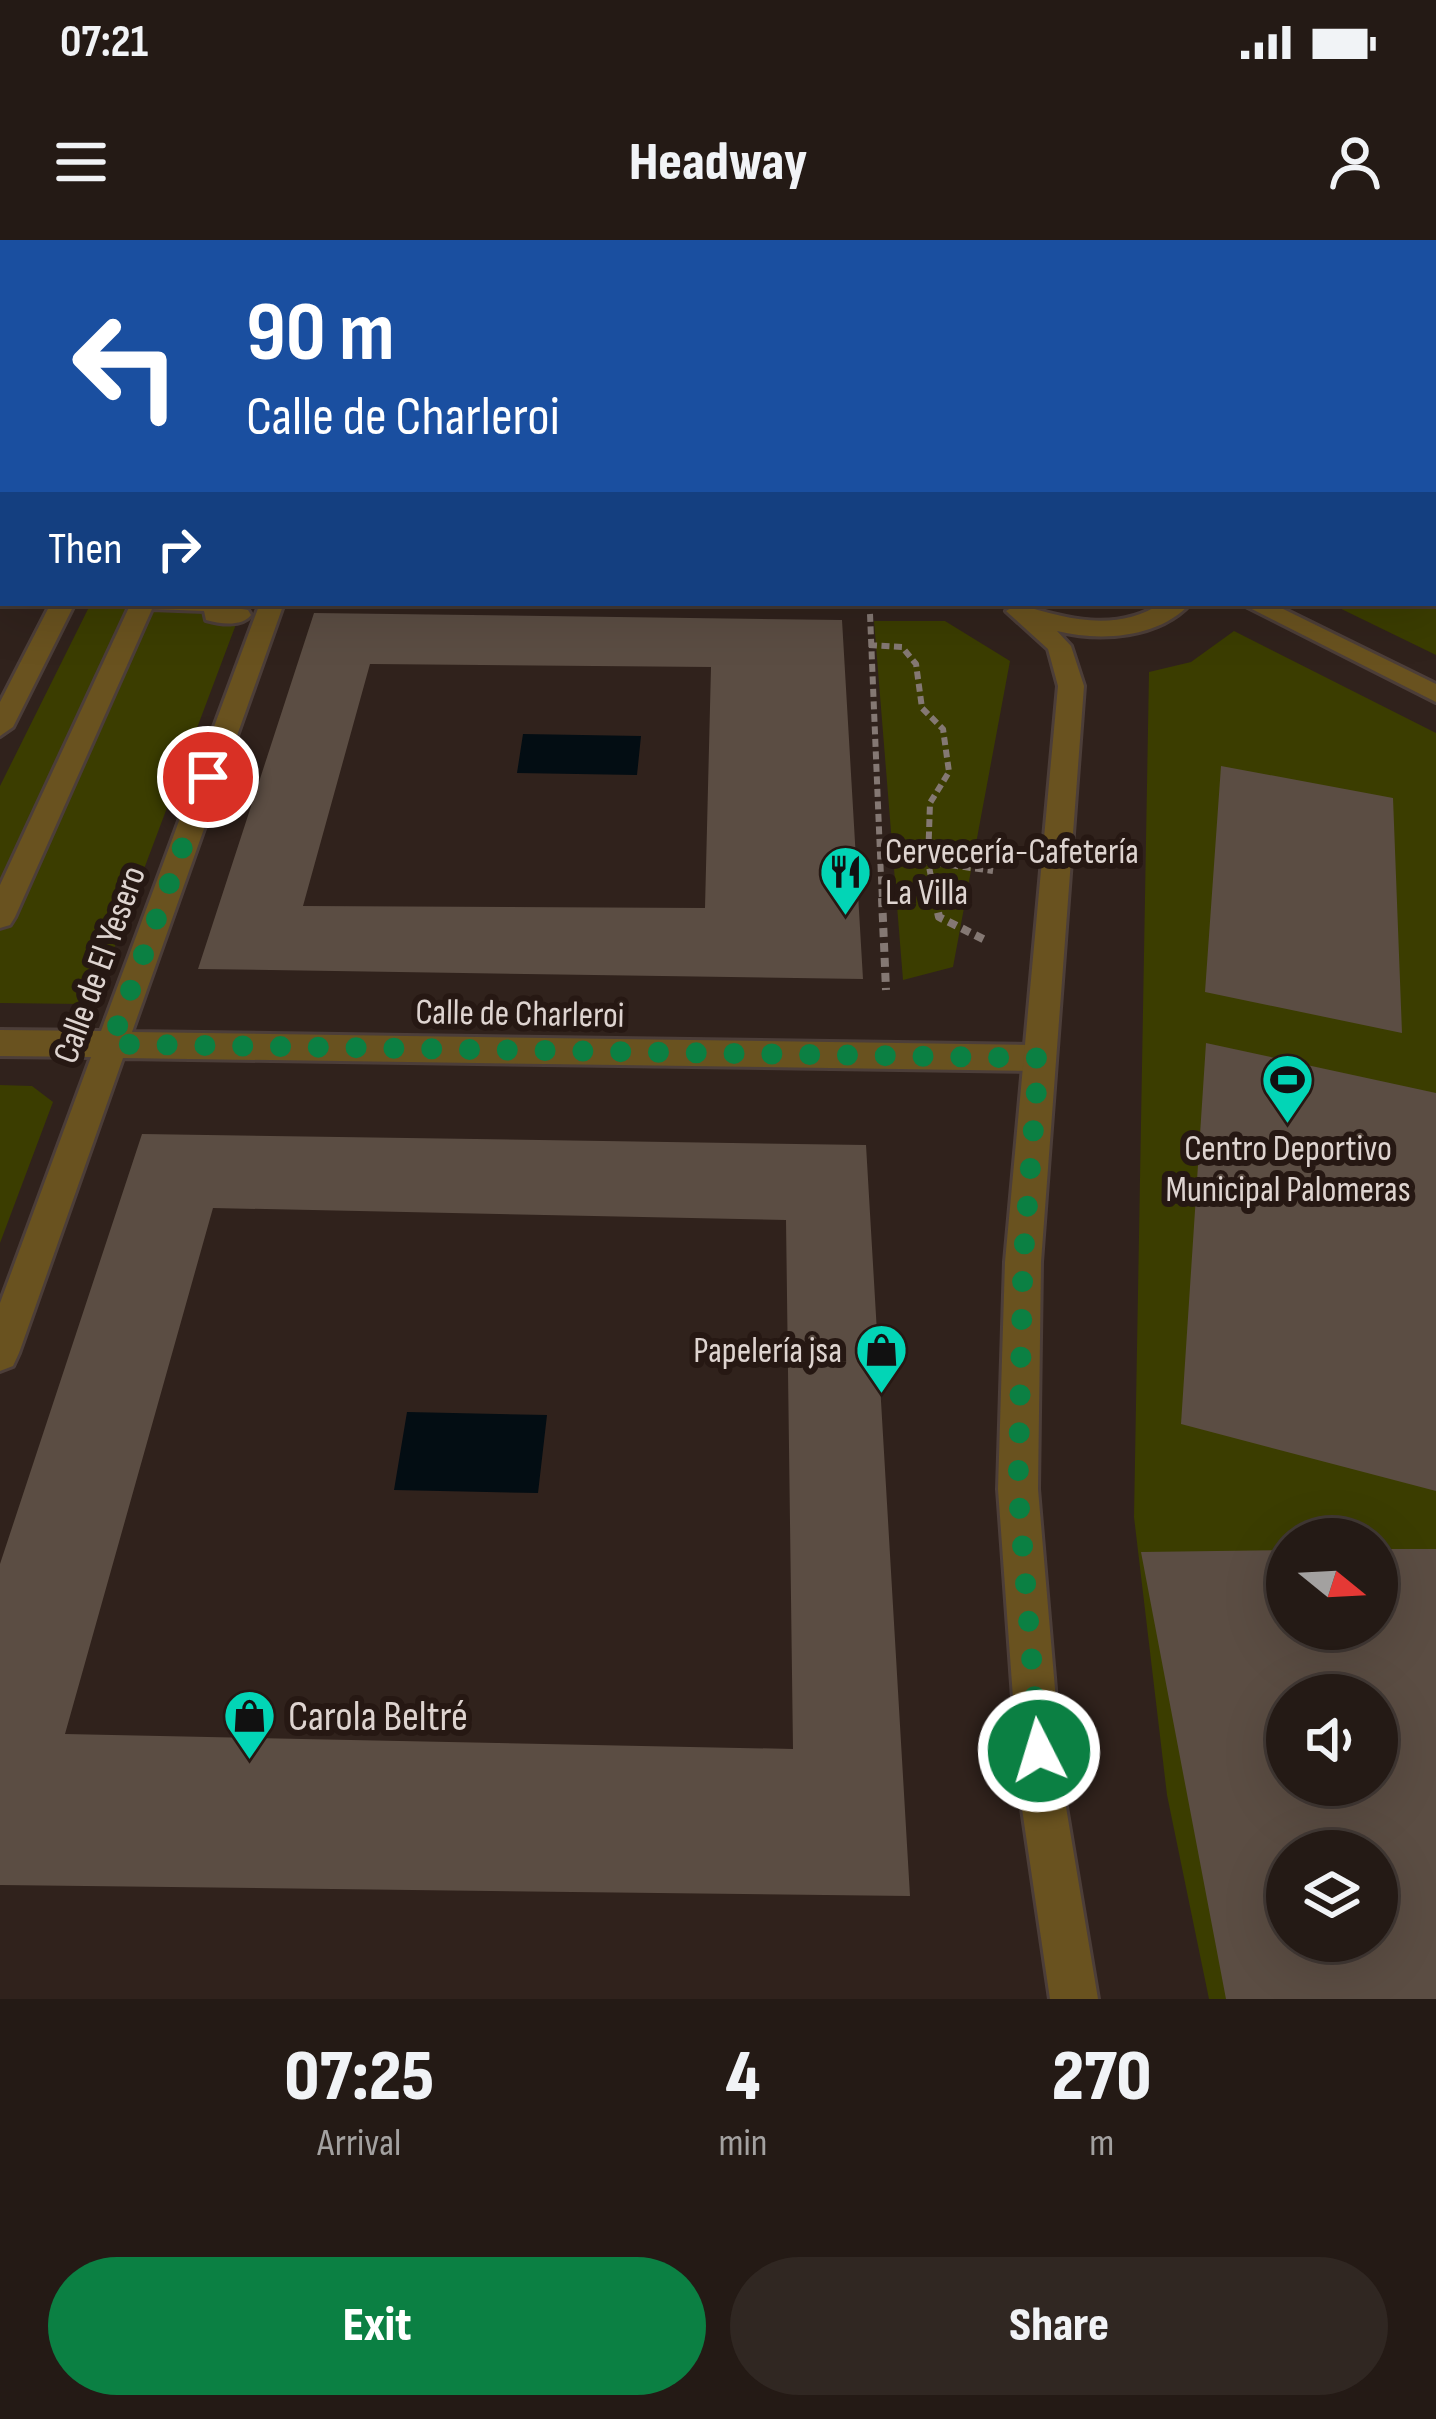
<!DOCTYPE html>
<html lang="en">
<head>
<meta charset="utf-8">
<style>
	:root { --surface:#241a15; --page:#302722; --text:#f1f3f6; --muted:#a3a1a0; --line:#413834; --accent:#0b8043 }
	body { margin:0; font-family:"Sofia Sans Condensed",sans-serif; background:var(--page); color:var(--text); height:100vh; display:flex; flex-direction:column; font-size:45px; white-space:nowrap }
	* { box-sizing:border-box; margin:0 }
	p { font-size:39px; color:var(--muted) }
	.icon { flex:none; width:66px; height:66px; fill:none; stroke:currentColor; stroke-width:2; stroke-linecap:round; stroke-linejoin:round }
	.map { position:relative; height:1759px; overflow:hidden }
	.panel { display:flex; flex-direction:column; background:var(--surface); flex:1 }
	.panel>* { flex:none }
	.top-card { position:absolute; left:0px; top:0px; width:1437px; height:366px; box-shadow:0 12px 48px #0002,0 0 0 3px var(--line); background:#1a4fa0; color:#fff; overflow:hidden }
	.needle { width:78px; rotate:108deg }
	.buttons { position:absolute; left:1266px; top:1278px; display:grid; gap:24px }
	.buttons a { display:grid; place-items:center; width:132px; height:132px; border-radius:50%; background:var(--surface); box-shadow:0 12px 48px #0002,0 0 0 3px var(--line); font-size:60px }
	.pin { position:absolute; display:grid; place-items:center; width:102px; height:102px; color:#fff; margin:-51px; border:6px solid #fff; border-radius:50%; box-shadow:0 3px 12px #0007 }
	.me { position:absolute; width:132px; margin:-66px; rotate:355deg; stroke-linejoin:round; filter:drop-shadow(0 0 9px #0008) }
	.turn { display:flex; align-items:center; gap:42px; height:252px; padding:0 48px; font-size:54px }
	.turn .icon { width:156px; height:156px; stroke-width:2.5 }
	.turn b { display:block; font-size:84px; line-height:102px }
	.then { display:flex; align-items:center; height:114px; padding:0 48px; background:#0003; gap:24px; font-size:45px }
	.eta { display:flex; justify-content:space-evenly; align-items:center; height:204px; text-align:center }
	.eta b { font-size:72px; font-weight:800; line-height:84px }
	.action { display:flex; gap:24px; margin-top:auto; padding:24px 48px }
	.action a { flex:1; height:138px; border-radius:72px; background:var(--accent); color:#fff; font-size:48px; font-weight:800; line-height:138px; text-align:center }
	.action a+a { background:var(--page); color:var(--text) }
	.status { display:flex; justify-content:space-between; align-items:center; height:84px; padding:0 60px; background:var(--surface); direction:ltr }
	.status svg { height:33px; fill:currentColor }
	header { display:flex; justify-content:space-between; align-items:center; height:156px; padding:0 48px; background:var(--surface); font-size:54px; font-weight:800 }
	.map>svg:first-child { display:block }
	.green { fill:#3b3d00; fill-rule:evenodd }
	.water { fill:#030d13 }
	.building { fill:#5b4d43; fill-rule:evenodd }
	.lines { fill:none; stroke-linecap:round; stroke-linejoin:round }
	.service-casing { stroke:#4c3e39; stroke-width:6 }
	.pedestrian-casing { stroke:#4c3e39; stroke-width:6 }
	.minor-casing { stroke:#4c3e39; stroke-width:6 }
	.tertiary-casing { stroke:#4c3e39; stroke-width:6 }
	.path-far2 { stroke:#847873; stroke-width:4.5; stroke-dasharray:6 3; stroke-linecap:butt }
	.path-far1 { stroke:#847873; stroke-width:6; stroke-dasharray:8 4.5; stroke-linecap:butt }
	.path { stroke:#847873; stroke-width:8; stroke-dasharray:9 6; stroke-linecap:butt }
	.service { fill:#69521f; fill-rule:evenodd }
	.pedestrian { fill:#69521f; fill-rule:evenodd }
	.minor { fill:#69521f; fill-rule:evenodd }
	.tertiary { fill:#69521f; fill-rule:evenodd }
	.rail-far1-casing { stroke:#c9bfbb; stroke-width:9 }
	.rail-casing { stroke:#c9bfbb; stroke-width:10 }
	.rail-far1 { stroke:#261813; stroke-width:6; stroke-dasharray:16; stroke-linecap:butt }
	.rail { stroke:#261813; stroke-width:8; stroke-dasharray:21; stroke-linecap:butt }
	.route { stroke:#0b8043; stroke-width:21; stroke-dasharray:0 37.8 }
	.labels { text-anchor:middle; stroke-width:12; stroke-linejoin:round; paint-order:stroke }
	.poi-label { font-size:36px; fill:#ded4d0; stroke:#261813; text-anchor:start }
	.street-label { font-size:36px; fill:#ded4d0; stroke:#261813 }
	.near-poi-label { font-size:42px; fill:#ded4d0; stroke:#261813; text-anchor:start }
</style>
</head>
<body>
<div class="status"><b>07:21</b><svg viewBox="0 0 49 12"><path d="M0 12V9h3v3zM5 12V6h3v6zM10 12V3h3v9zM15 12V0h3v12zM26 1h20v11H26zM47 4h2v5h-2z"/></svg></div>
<header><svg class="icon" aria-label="menu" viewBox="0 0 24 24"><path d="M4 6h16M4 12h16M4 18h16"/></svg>Headway<svg class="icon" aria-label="person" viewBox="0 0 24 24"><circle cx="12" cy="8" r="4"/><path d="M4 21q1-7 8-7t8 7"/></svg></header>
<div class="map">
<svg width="1436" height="1759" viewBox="0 0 1436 1759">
	<rect width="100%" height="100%" fill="#30221c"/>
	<path class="green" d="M1134 0H1436V415L1329 363H1434V3Z
		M91 363H244L103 738 82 764 0 763V546Z
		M874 381H945L1010 421 953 727 903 740Z
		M1234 391 1436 493V1759H1209L1167 1555 1134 1277 1149 432 1191 422ZM1287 1299H1377V1389H1287ZM1287 1455H1377V1545H1287ZM1287 1611H1377V1701H1287Z
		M0 845 32 846 53 862 0 1003Z"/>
	<path class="water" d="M523 494 641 496 637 535 517 533Z
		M407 1172 547 1175 538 1253 394 1250Z"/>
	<path class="building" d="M314 373 842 380 863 739 198 729ZM370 424 711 427 705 668 303 666Z
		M1221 526 1393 558 1402 793 1205 752Z
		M1206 803 1436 853V1251L1181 1184Z
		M142 894 866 905 910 1656 0 1645V1324ZM213 968 786 980 793 1509 65 1494Z
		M1377 1309H1436V1759H1226L1141 1312 1287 1310V1389H1377ZM1287 1455H1377V1545H1287ZM1287 1611H1377V1701H1287Z"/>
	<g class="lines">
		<defs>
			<path id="service" d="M715 0 712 3H700L703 0Z"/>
			<path id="pedestrian" d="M131 363H229V367L248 370 251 375C242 387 220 384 206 380L204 371 152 369 15 677 10 685 0 688V645Z"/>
			<path id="minor" d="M14 0H32L12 3Z
				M221 0H239L220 3Z
				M970 0H997L999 3H972Z
				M51 363H75L13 487 0 496V462Z
				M260 363H284L132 792 1039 805 1050 809 1055 818 1050 827 1039 831 123 818 19 1113 13 1126 0 1131V1063L91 817 0 816V790L101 791Z
				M1240 363H1271L1436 444V462Z"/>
			<path id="tertiary" d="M1054 0H1072L1073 3H1055Z
				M1086 0H1104L1105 3H1087Z
				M1162 363H1191C1159 398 1101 402 1057 391L1071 406 1084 446 1041 1022 1038 1249 1064 1555 1098 1759H1050L1020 1555 998 1249 1005 1022 1058 446 1048 409 1006 371 1018 364C1067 379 1116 393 1162 363Z"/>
		</defs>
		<use href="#service" class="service-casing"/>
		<use href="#pedestrian" class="pedestrian-casing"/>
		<use href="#minor" class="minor-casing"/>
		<use href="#tertiary" class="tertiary-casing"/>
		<path class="path-far2" d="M1434 235 1436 260"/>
		<path class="path-far1" d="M870 374 882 661
			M869 405 902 407 916 424 922 468 943 489 949 532 930 563 928 622 878 616
			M936 661 928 622 993 631"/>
		<path class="path" d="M882 658 886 750
			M935 658 939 677 987 701"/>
		<use href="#service" class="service"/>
		<use href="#pedestrian" class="pedestrian"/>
		<use href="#minor" class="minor"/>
		<use href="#tertiary" class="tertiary"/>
		<defs>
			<path id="rail-far1" d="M0 207 3 202
				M0 254 3 249
				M0 284 3 280"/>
			<path id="rail" d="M0 331 3 326"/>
		</defs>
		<use href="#rail-far1" class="rail-far1-casing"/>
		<use href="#rail" class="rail-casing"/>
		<use href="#rail-far1" class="rail-far1"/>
		<use href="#rail" class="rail"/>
	</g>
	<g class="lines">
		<path class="route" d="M208 537 111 804 1039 818 1023 1022 1018 1249 1039 1511"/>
	</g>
	<defs>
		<symbol id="restaurant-pin" viewBox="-11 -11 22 30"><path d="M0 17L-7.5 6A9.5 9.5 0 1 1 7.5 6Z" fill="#02d5b6" stroke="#261813"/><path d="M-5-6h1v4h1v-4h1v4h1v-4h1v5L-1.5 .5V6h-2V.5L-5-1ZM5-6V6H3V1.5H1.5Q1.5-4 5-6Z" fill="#111"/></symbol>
		<symbol id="stadium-pin" viewBox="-11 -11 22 30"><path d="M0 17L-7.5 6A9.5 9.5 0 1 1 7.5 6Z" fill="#02d5b6" stroke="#261813"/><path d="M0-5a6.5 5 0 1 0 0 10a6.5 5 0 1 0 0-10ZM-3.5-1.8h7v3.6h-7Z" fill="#111"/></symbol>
		<symbol id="shop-pin" viewBox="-11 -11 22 30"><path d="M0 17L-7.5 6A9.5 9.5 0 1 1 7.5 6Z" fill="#02d5b6" stroke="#261813"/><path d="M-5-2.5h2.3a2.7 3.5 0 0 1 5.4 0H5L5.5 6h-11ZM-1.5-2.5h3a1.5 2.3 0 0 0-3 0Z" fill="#111"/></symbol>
	</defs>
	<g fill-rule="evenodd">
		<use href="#restaurant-pin" x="816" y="602" width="59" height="81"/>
		<use href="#stadium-pin" x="1258" y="810" width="59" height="81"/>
		<use href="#shop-pin" x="852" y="1080" width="59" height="81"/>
		<use href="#shop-pin" x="220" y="1446" width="59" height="81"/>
	</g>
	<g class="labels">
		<g class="poi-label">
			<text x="885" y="623">Cervecería-Cafetería<tspan x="885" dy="41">La Villa</tspan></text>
			<text x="1288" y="920" text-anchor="middle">Centro Deportivo<tspan x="1288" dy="41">Municipal Palomeras</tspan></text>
			<text x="842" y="1122" text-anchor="end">Papelería jsa</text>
		</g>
		<g class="street-label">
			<text transform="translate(98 724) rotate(-70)" y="13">Calle de El Yesero</text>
			<text transform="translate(520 772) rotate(1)" y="13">Calle de Charleroi</text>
		</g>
		<g class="near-poi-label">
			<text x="288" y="1490">Carola Beltré</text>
		</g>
	</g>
</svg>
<div class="buttons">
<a><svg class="needle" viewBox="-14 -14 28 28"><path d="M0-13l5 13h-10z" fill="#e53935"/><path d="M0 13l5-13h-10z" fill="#a3a1a0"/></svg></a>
<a><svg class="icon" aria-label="sound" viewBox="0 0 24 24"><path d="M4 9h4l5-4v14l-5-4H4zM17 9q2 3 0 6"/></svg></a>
<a><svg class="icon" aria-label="layers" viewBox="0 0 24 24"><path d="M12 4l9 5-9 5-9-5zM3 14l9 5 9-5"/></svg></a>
</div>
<div class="pin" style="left:208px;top:537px;background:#d93025"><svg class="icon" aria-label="arrive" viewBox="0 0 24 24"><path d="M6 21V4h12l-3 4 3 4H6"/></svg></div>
<svg class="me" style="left:1039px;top:1511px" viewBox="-20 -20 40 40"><circle r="17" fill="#0b8043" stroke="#fff" stroke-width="3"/><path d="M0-11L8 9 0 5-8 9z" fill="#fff"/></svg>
<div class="top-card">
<div class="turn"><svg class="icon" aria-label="left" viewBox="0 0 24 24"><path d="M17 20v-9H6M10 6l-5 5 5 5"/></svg><div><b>90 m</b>Calle de Charleroi</div></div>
<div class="then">Then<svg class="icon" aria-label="right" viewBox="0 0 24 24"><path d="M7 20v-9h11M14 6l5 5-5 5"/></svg></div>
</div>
</div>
<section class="panel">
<div class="eta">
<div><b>07:25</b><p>Arrival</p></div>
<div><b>4</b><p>min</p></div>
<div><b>270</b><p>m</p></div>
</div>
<div class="action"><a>Exit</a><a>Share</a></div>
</section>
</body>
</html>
